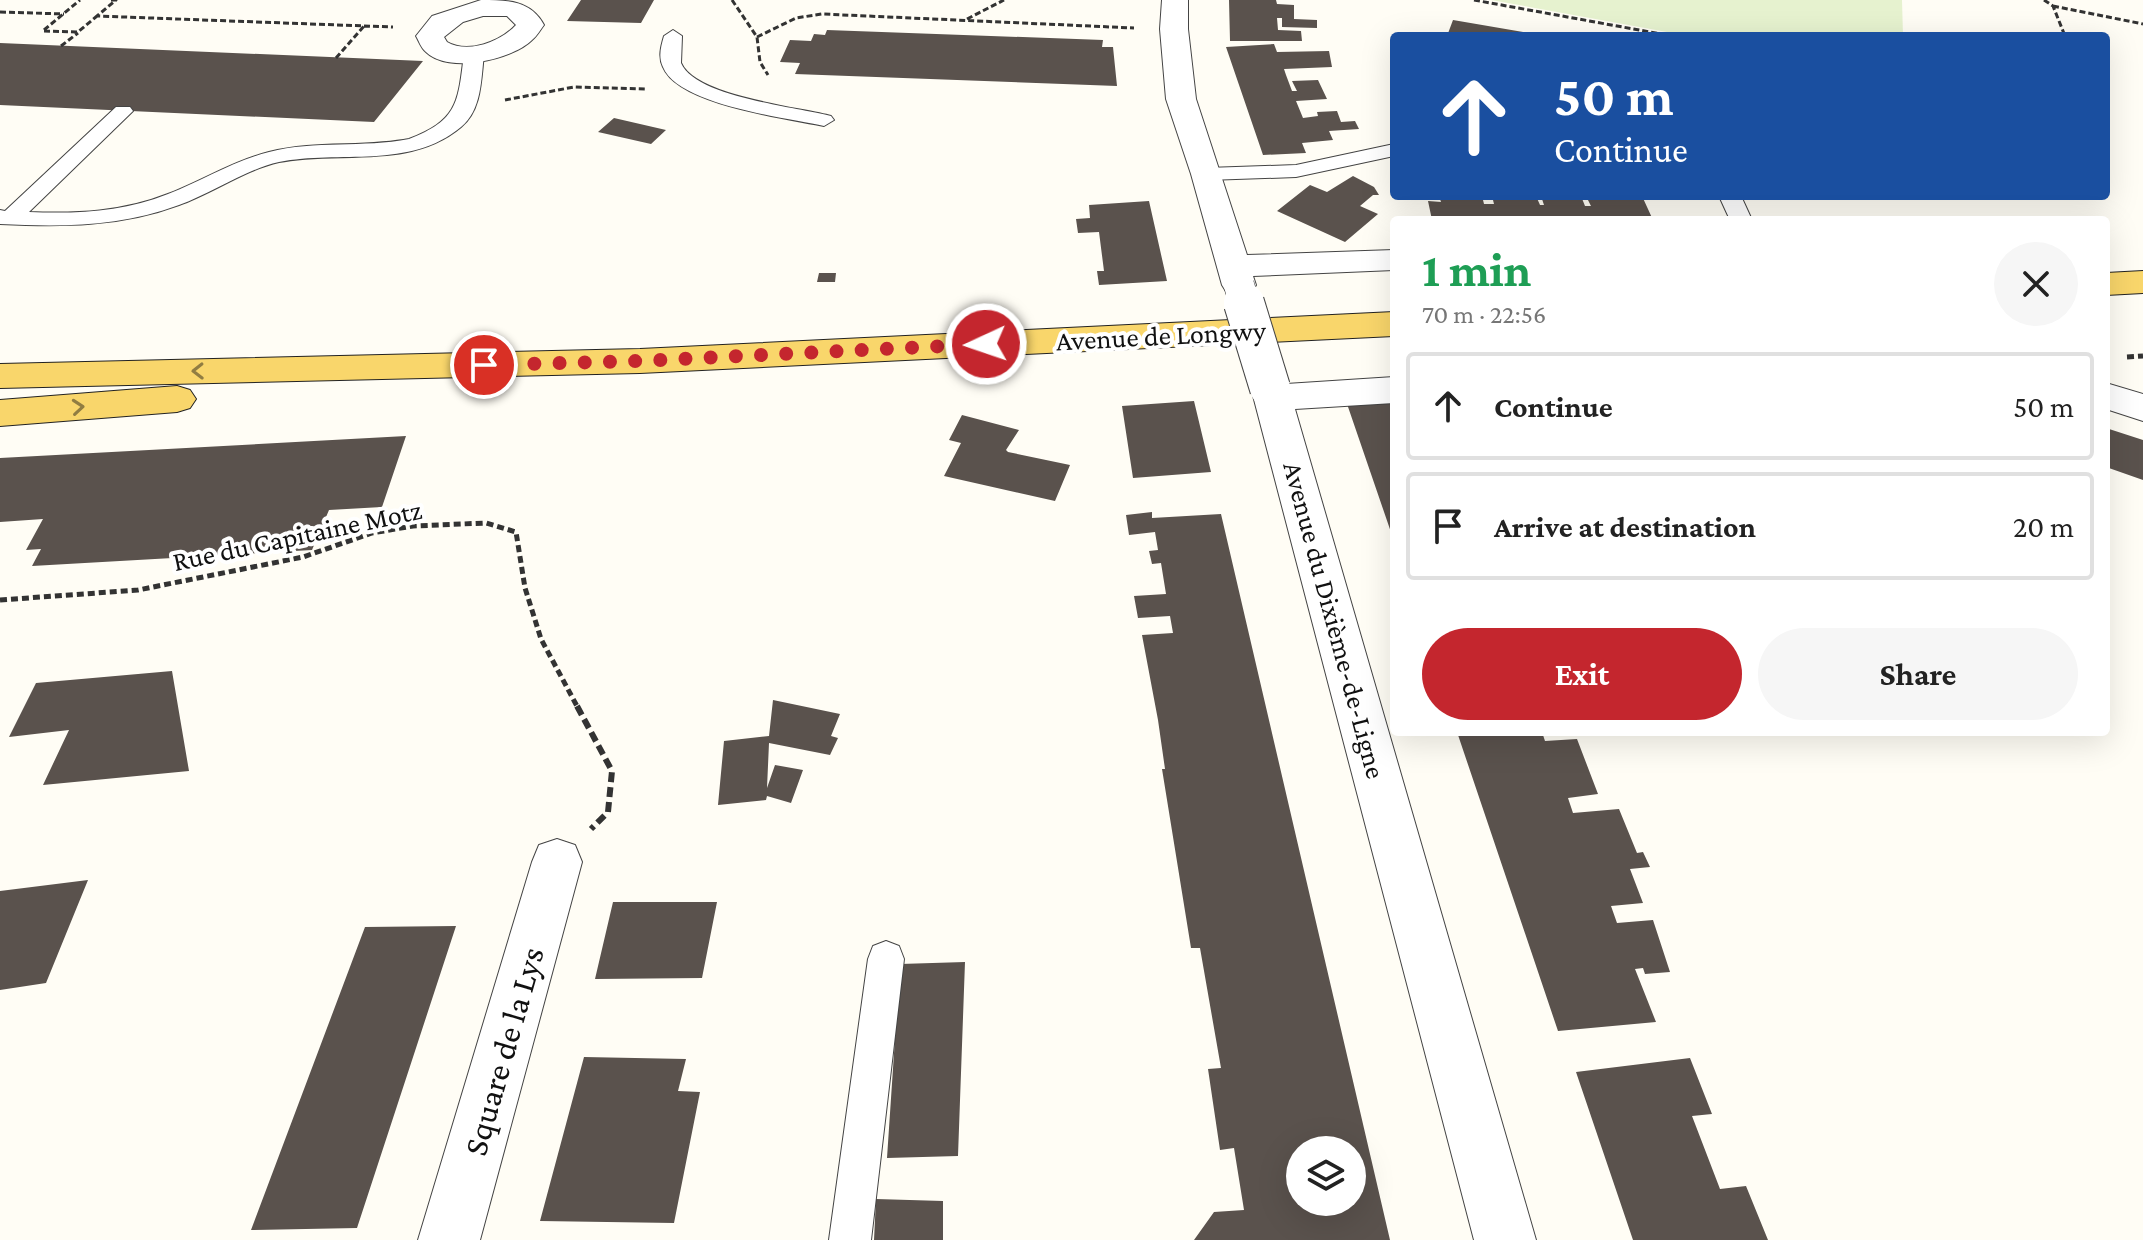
<!DOCTYPE html>
<html lang="en">
<head>
<meta charset="utf-8">
<style>
	:root { --surface:#fff; --page:#f6f6f6; --text:#222; --muted:#767676; --line:#e0e0e0; --accent:#c4262e }
	body { margin:0; font-family:"Crimson Pro",serif; background:var(--page); color:var(--text); height:100vh; display:flex; flex-direction:column; font-size:30px; white-space:nowrap }
	* { box-sizing:border-box; margin:0 }
	p { font-size:26px; color:var(--muted) }
	.icon { flex:none; width:44px; height:44px; fill:none; stroke:currentColor; stroke-width:2; stroke-linecap:round; stroke-linejoin:round }
	.map { position:relative; flex:1; overflow:hidden }
	.details { position:absolute; left:1390px; top:216px; width:720px; height:520px; display:flex; flex-direction:column; background:var(--surface); border-radius:8px; box-shadow:0 8px 32px #0002 }
	.details>* { flex:none }
	.hud { position:absolute; left:1390px; top:32px; width:720px; height:168px; border-radius:8px; box-shadow:0 8px 32px #0002; background:#1a4fa0; color:#fff; overflow:hidden }
	.buttons { position:absolute; left:1286px; top:1136px; display:grid; gap:16px }
	.buttons a { display:grid; place-items:center; width:80px; height:80px; border-radius:50%; background:var(--surface); box-shadow:0 8px 32px #0002; font-size:40px }
	.pin { position:absolute; display:grid; place-items:center; width:68px; height:68px; color:#fff; margin:-34px; border:4px solid #fff; border-radius:50%; box-shadow:0 2px 8px #0007 }
	.me { position:absolute; width:88px; margin:-44px; rotate:267deg; stroke-linejoin:round; filter:drop-shadow(0 0 6px #0008) }
	.turn { display:flex; align-items:center; gap:28px; height:168px; padding:0 32px; font-size:36px }
	.turn .icon { width:104px; height:104px; stroke-width:2.5 }
	.turn b { display:block; font-size:56px; line-height:68px }
	.round { display:grid; place-items:center; flex:none; width:84px; height:84px; border-radius:42px; background:var(--page) }
	.summary { display:flex; align-items:center; justify-content:space-between; height:136px; padding:0 32px }
	h1 { font-size:48px; font-weight:700; line-height:60px; color:#1e9e55 }
	.primary-button { display:flex; gap:16px; margin-top:auto; padding:16px 32px }
	.primary-button a { flex:1; height:92px; border-radius:48px; background:var(--accent); color:#fff; font-size:32px; font-weight:700; line-height:92px; text-align:center }
	.primary-button a+a { background:var(--page); color:var(--text) }
	ul { padding:0; list-style:none }
	li { display:flex; align-items:center; gap:24px; height:108px; margin:0 16px 12px; padding:0 16px; border:4px solid var(--line); border-radius:8px }
	li div { flex:1 }
	li b { display:block; font-size:30px }
	li em { font-style:normal }
	.map>svg:first-child { display:block }
	.pitch { fill:#e6f2cf }
	.building { fill:#5a524d; fill-rule:evenodd }
	.lines { fill:none; stroke-linecap:round; stroke-linejoin:round }
	.service-casing { stroke:#444; stroke-width:2 }
	.minor-casing { stroke:#444; stroke-width:2 }
	.primary-casing { stroke:#222; stroke-width:2 }
	.path-far2 { stroke:#333; stroke-width:3; stroke-dasharray:6 3; stroke-linecap:butt }
	.path-far1 { stroke:#333; stroke-width:5; stroke-dasharray:7 4; stroke-linecap:butt }
	.path { stroke:#333; stroke-width:6; stroke-dasharray:10 5; stroke-linecap:butt }
	.service { fill:#fff; fill-rule:evenodd }
	.minor { fill:#fff; fill-rule:evenodd }
	.primary { fill:#f9d66b; fill-rule:evenodd }
	.minor-bridge-far1-casing { stroke:#444; stroke-width:31; stroke-linecap:butt }
	.minor-bridge-casing { stroke:#444; stroke-width:42; stroke-linecap:butt }
	.minor-bridge-far1 { stroke:#fff; stroke-width:30 }
	.minor-bridge { stroke:#fff; stroke-width:40 }
	.oneway { stroke:#917d42 }
	.route { stroke:#c4262e; stroke-width:14; stroke-dasharray:0 25.2 }
	.labels { text-anchor:middle; stroke-width:8; stroke-linejoin:round; paint-order:stroke }
	.street-label { font-size:28px; fill:#111; stroke:#fff }
	.near-street-label { font-size:34px; fill:#111; stroke:#fff }
</style>
</head>
<body>
<div class="map">
<svg width="2143" height="1240" viewBox="0 0 2143 1240">
	<rect width="100%" height="100%" fill="#fffdf5"/>
	<path class="pitch" d="M1491 0H1902L1903 36H1689Z"/>
	<path class="building" d="M581 0H654L641 23 567 21Z
		M1229 0H1276L1277 4 1294 5V19L1317 20V28L1282 27V18H1277L1278 30 1301 31 1302 41H1230Z
		M1453 20 1534 34V36H1447Z
		M827 30 1103 40 1102 47H1113L1117 86 795 74 800 63 780 62 790 40 811 41 814 34 825 35Z
		M0 43 423 61 374 122 0 105Z
		M1274 44 1277 52 1329 51 1332 67 1284 69 1286 75 1292 91H1297L1292 81 1318 80 1327 99 1296 101 1303 118 1318 116 1317 112 1337 111 1341 122 1355 121 1359 129 1329 131 1333 140 1302 143 1306 153 1263 155 1226 47Z
		M614 118 666 130 651 144 598 132Z
		M1353 176 1374 187 1379 195H1373L1360 206 1378 214 1345 242 1277 211 1310 185 1327 192Z
		M1439 196H1482L1484 204H1494L1492 196H1536L1540 205H1544L1541 196H1581L1585 206H1591L1586 196H1642L1653 220H1432L1428 201 1441 202Z
		M1149 201 1167 281 1099 285 1097 271H1104L1099 232 1078 233 1076 219 1090 218 1089 205Z
		M819 273H836L835 282H817Z
		M1394 396V541L1346 401Z
		M1194 401 1211 472 1133 478 1122 406Z
		M962 415 1019 430 1006 450 1008 452 1070 465 1055 501 944 476 961 443 949 440Z
		M2106 428 2143 440V480L2106 467Z
		M406 436 382 507 329 510 312 550 32 566 41 549 26 550 43 519 0 522V458Z
		M1152 512V518L1221 514 1390 1240H1194L1214 1212 1244 1210 1234 1148 1220 1150 1208 1069 1221 1068 1200 948H1191L1162 769H1165L1158 720 1142 635 1173 633 1170 616 1138 618 1134 596 1166 594 1161 563 1152 564 1149 551 1158 550 1155 532 1129 535 1126 515ZM1300 1150H1352V1202H1300Z
		M172 671 189 771 43 785 69 730 9 737 36 683Z
		M773 700 840 714 831 736 838 738 830 755 769 743 767 788 775 765 803 770 791 803 767 796 766 800 718 805 724 741 769 736Z
		M1457 732H1542L1545 741 1577 739 1598 794 1568 798 1573 813 1619 809 1637 853 1643 852 1650 867 1630 869 1643 903 1611 906 1617 923 1653 920 1670 972 1645 974 1643 968 1635 969 1656 1022 1558 1031Z
		M88 880 46 983 0 990V891Z
		M613 902H717L702 978 595 979Z
		M456 926 357 1228 251 1230 365 927Z
		M965 962 958 1156 887 1158 900 964Z
		M584 1057 686 1059 678 1091 700 1092 674 1223 540 1221Z
		M1690 1058 1712 1114 1692 1116 1720 1189 1746 1186 1768 1240H1633L1576 1072Z
		M876 1199 943 1201V1240H874Z"/>
	<g class="lines">
		<defs>
			<path id="service" d="M673 30 682 36 681 63C695 97 797 107 831 116L834 120 824 126C787 118 678 105 663 67 658 57 661 46 664 36Z
				M474 48 484 54C481 79 482 110 461 127 410 170 339 150 279 162 244 170 213 193 179 205 120 227 62 227 0 224V210L5 211 116 107H130L133 111 29 212C77 214 123 212 168 194 202 181 233 161 269 152 315 140 363 148 409 139 458 120 458 103 464 54Z
				M1394 144V156L1296 177 1207 180 1196 174 1207 168 1296 165Z
				M1719 196H1741L1752 220H1730Z
				M886 941 899 946 904 959 871 1240H829L868 959 873 946Z"/>
			<path id="minor" d="M481 0C507 0 531 0 544 25 540 30 537 36 532 40 512 60 448 74 426 52 421 48 419 41 416 36L432 16ZM483 16H507L516 25C500 42 468 54 447 42L444 37 463 22Z
				M1162 0H1188V29L1196 99 1247 255 1394 250V270L1253 276 1256 285 1251 293 1239 296 1227 293 1222 285 1191 174 1166 99 1160 29Z
				M1270 375 1283 379 1286 384 1394 377V403L1295 409 1536 1240H1474L1251 388 1257 379Z
				M2106 383 2143 394V421L2106 409Z
				M557 839 575 845 582 862 480 1240H418L532 862 539 845Z"/>
			<path id="primary" d="M2143 271V293L2106 295V273Z
				M1394 312V336L640 373 0 388V364L640 349Z
				M177 386 190 390 196 399 190 408 177 412 0 426V400Z"/>
		</defs>
		<use href="#service" class="service-casing"/>
		<use href="#minor" class="minor-casing"/>
		<use href="#primary" class="primary-casing"/>
		<path class="path-far2" d="M111 0H116L97 16 393 27
			M732 0 757 37 760 62 768 75
			M1474 0 1672 36
			M2044 0 2053 6 2065 36
			M2053 6 2143 24
			M0 12 64 14
			M967 19 1004 0
			M44 30 80 0
			M44 31 78 32 97 16
			M757 37 796 18 822 14 1134 28
			M61 46 78 33
			M336 58 364 26
			M505 100 574 87 645 89"/>
		<path class="path-far1" d="M2127 357 2143 356
			M0 600 138 590 303 557 372 533 413 526 486 523 516 532 525 588 541 639 578 708"/>
		<path class="path" d="M577 706 612 771 608 812 591 829"/>
		<use href="#service" class="service"/>
		<use href="#minor" class="minor"/>
		<use href="#primary" class="primary"/>
		<defs>
			<path id="minor-bridge-far1" d="M1239 285 1245 305"/>
			<path id="minor-bridge" d="M1244 303 1270 388"/>
		</defs>
		<use href="#minor-bridge-far1" class="minor-bridge-far1-casing"/>
		<use href="#minor-bridge" class="minor-bridge-casing"/>
		<use href="#minor-bridge-far1" class="minor-bridge-far1"/>
		<use href="#minor-bridge" class="minor-bridge"/>
	</g>
	<defs><path id="oneway-chevron" d="M-2-3.5L2.5 0L-2 3.5" fill="none" stroke-width="1.6" stroke-linecap="round" stroke-linejoin="round" transform="scale(2)"/></defs>
	<g class="oneway">
		<use href="#oneway-chevron" transform="translate(198 371) rotate(179)"/>
		<use href="#oneway-chevron" transform="translate(78 407) rotate(-5)"/>
	</g>
	<g class="lines">
		<path class="route" d="M484 365 640 361 986 344"/>
	</g>
	<g class="labels">
		<g class="street-label">
			<text transform="translate(1161 335) rotate(-3)" y="10">Avenue de Longwy</text>
			<text transform="translate(297 535) rotate(-12)" y="10">Rue du Capitaine Motz</text>
			<text transform="translate(1335 620) rotate(75)" y="10">Avenue du Dixième-de-Ligne</text>
		</g>
		<g class="near-street-label">
			<text transform="translate(503 1051) rotate(-74)" y="12">Square de la Lys</text>
		</g>
	</g>
</svg>
<div class="buttons">
<a><svg class="icon" aria-label="layers" viewBox="0 0 24 24"><path d="M12 4l9 5-9 5-9-5zM3 14l9 5 9-5"/></svg></a>
</div>
<div class="pin" style="left:484px;top:365px;background:#d93025"><svg class="icon" aria-label="arrive" viewBox="0 0 24 24"><path d="M6 21V4h12l-3 4 3 4H6"/></svg></div>
<svg class="me" style="left:986px;top:344px" viewBox="-20 -20 40 40"><circle r="17" fill="#c4262e" stroke="#fff" stroke-width="3"/><path d="M0-11L8 9 0 5-8 9z" fill="#fff"/></svg>
<div class="hud">
<div class="turn"><svg class="icon" aria-label="ahead" viewBox="0 0 24 24"><path d="M12 20V5M6 11l6-6 6 6"/></svg><div><b>50 m</b>Continue</div></div>
</div>
<section class="details">
<div class="summary"><div><h1>1 min</h1><p>70 m · 22:56</p></div><a class="round"><svg class="icon" aria-label="close" viewBox="0 0 24 24"><path d="M6 6l12 12M18 6L6 18"/></svg></a></div>
<ul>
<li><svg class="icon" aria-label="ahead" viewBox="0 0 24 24"><path d="M12 20V5M6 11l6-6 6 6"/></svg><div><b>Continue</b></div><em>50 m</em></li>
<li><svg class="icon" aria-label="arrive" viewBox="0 0 24 24"><path d="M6 21V4h12l-3 4 3 4H6"/></svg><div><b>Arrive at destination</b></div><em>20 m</em></li>
</ul>
<div class="primary-button"><a>Exit</a><a>Share</a></div>
</section>
</div>
</body>
</html>
